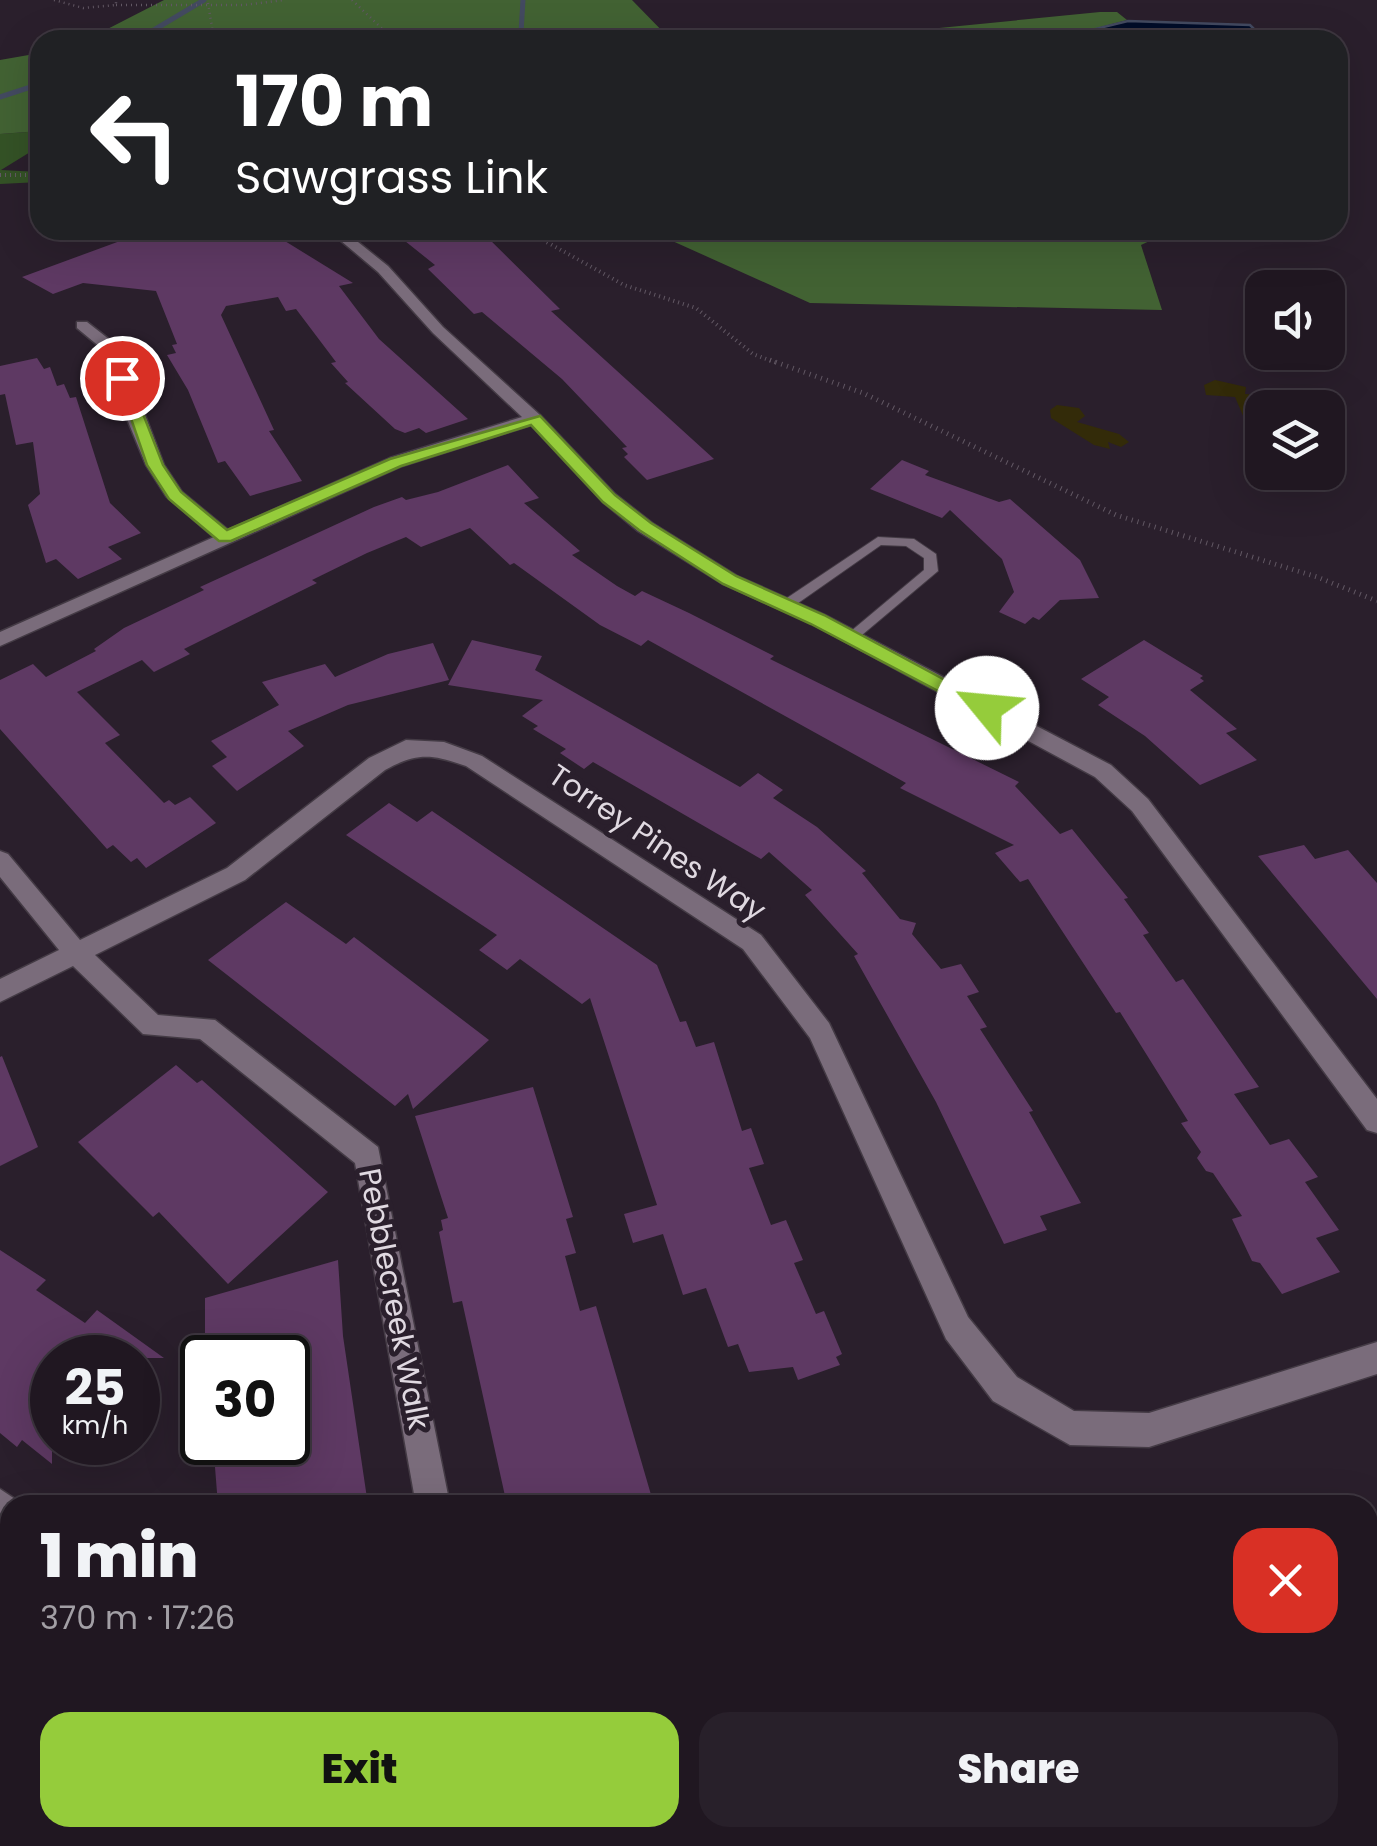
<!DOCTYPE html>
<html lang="en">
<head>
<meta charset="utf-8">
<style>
	:root { --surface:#201721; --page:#28202a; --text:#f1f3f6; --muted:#a29fa5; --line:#3d363f; --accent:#95cc3b }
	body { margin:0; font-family:Poppins,sans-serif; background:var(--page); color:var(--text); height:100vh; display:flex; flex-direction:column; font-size:38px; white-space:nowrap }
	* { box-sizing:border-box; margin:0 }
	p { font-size:32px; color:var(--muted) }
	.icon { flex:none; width:55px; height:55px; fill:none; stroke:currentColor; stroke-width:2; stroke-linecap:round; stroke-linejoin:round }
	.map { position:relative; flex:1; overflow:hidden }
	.side { position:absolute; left:0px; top:1495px; width:1378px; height:352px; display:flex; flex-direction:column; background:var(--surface); border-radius:30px 30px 0 0; box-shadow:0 10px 40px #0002,0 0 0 2px var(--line) }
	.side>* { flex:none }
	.hud { position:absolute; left:30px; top:30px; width:1318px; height:210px; border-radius:30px; box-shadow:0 10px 40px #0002,0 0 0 2px var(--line); background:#202124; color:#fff; overflow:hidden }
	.buttons { position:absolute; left:1245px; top:270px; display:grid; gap:20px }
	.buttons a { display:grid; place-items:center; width:100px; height:100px; border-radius:20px; background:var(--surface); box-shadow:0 10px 40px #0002,0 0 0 2px var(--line); font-size:50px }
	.speed { position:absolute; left:30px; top:1335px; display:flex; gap:20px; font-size:50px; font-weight:700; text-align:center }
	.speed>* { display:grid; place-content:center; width:130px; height:130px; border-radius:50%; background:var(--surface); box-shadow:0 10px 40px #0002,0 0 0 2px var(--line); line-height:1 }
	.speed small { font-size:25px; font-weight:400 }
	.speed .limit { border:5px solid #111; border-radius:15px; background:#fff; color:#111 }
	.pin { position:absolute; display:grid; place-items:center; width:85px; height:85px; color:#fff; margin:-42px; border:5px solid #fff; border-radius:50%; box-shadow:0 2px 10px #0007 }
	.me { position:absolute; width:110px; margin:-55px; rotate:298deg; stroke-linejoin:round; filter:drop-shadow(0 0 8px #0008) }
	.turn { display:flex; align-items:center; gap:35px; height:210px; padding:0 40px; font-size:45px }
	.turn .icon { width:130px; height:130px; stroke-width:2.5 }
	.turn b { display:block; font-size:70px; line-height:85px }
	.round { display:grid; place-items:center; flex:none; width:105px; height:105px; border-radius:30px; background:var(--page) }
	.overview { display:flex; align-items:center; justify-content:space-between; height:170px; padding:0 40px }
	h1 { font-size:60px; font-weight:800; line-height:75px }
	.action { display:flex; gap:20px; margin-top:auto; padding:20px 40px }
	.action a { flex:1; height:115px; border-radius:30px; background:var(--accent); color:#111; font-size:40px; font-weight:800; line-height:115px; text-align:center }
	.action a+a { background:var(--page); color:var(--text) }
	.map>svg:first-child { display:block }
	.green { fill:#345226 }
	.forest { fill:#426233 }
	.sand { fill:#332b09 }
	.water { fill:#000c28; stroke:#434a60; stroke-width:2.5 }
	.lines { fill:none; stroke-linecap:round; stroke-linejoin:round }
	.stream { stroke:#434a60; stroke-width:5 }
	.building { fill:#5e3963 }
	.service-casing { stroke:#443b45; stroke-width:2 }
	.minor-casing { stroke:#443b45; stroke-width:3 }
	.primary-casing { stroke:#443b45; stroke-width:3 }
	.path-far2 { stroke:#625864; stroke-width:2.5; stroke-dasharray:1 4; stroke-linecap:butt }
	.path-far1 { stroke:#625864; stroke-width:4; stroke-dasharray:1 4; stroke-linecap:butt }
	.path { stroke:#625864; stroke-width:5; stroke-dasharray:1 5; stroke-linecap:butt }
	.service { fill:#7a6c7b; fill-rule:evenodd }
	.minor { fill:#7a6c7b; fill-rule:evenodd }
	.primary { fill:#bd8c5b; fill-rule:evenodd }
	.route { fill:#95cc3b; stroke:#618526; stroke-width:2.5 }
	.labels { text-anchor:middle; stroke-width:10; stroke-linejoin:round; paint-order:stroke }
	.street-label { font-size:30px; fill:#e0d9e1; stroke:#2a1f2c }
</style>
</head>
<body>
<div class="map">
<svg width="1377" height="1846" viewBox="0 0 1377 1846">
	<rect width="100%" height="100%" fill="#2a1f2c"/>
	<path class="green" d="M40 131V146L1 170 40 172V182L0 184V134Z
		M1377 1789V1846H1248L1267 1838H1368V1793Z"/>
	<path class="forest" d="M164 0H632L671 40H86Z
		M1100 12H1117L1127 20 1089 30 1080 40H877L929 29Z
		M40 53V131L0 134V60Z
		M648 230H1173L1141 245 1162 310 810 303Z"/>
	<path class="sand" d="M1215 380 1246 387 1245 394 1259 395V401L1266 403 1262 420 1244 418 1235 397 1206 395 1204 385Z
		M1057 405 1079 408 1085 416 1077 422 1119 434 1129 442 1121 447 1108 442 1110 449 1094 445 1051 418 1050 410Z"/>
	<path class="water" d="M1128 21 1250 25 1259 34C1220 46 1184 29 1143 30 1122 31 1104 40 1082 40L1091 30Z"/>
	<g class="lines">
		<path class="stream" d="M523 0 521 33 532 40
			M137 40 204 0
			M0 97 40 84"/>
	</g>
	<path class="building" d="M150 230H252L280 238 353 283 339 286 379 339 468 419 426 433 419 428 405 433 395 429 345 383 348 382 331 363 336 362 296 309 286 311 278 297 226 306 221 315 274 430 269 431 302 481 250 496 225 461 218 463 188 390 167 355 176 353 172 345 177 344 156 291 83 283 53 294 22 277Z
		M404 230 484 234 560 309 551 311 714 459 647 480 624 457 628 454 622 448 627 447 562 379 482 312 474 314 428 269 435 265 405 241 416 238Z
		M37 358 44 369 50 367 57 386 64 384 70 398 76 397 110 503 141 533 108 547 122 559 78 579 56 559 46 563 28 505 40 494 33 442 16 445 5 394 0 395V366Z
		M902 460 929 471 925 475 999 502 1010 499 1080 560 1099 598 1060 600 1039 620 1033 617 1025 624 999 612 1014 592 1002 559 950 510 942 518 870 489Z
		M508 465 539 498 524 503 580 551 572 555 617 586 635 596 642 591 689 613 774 656 770 659 1019 782 1015 786 1060 834 1072 829 1128 898 1124 899 1149 933 1143 935 1176 982 1183 979 1259 1087 1234 1094 1270 1145 1289 1139 1318 1177 1305 1182 1339 1230 1316 1238 1340 1272 1282 1294 1260 1263 1252 1261 1232 1219 1242 1216 1213 1173 1206 1171 1197 1158 1201 1152 1181 1123 1188 1121 1120 1012 1116 1013 1028 879 1020 882 995 853 1014 845 900 788 906 783 648 640 641 646 600 625 514 563 510 565 470 528 421 547 406 537 367 553 312 580 317 583 184 649 190 654 154 672 142 660 77 692 120 735 105 743 164 803 169 800 175 805 190 797 216 823 146 868 137 858 131 862 113 845 107 849 0 729V680L33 664 46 677 96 651 94 649 124 628 204 590 200 587 374 507 402 497 406 500 438 492Z
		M472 640 542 656 535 670 740 787 758 773 783 790 773 798 817 827 866 871 862 873 900 919 916 923 912 934 941 969 961 964 979 992 967 996 987 1027 980 1029 1033 1111 1029 1112 1081 1203 1040 1216 1047 1230 1004 1244 936 1102 854 956 858 954 805 895 812 890 769 852 761 859 593 762 584 769 560 753 566 749 533 729 538 726 522 716 543 700 448 685Z
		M1144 640 1203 676 1200 678 1204 681 1190 690 1237 729 1226 733 1257 760 1200 785 1145 736 1098 705 1109 697 1081 679Z
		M433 643 449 680 348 705 288 731 304 746 237 791 212 766 227 757 211 741 279 705 262 682 325 664 335 677 388 654Z
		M389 803 417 822 432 811 657 965 680 1022 686 1021 696 1047 714 1042 742 1131 751 1128 764 1164 749 1168 771 1225 786 1220 803 1260 794 1263 816 1314 824 1311 842 1354 836 1357 840 1365 798 1380 793 1367 749 1372 738 1344 728 1347 706 1288 683 1295 663 1234 633 1243 624 1214 657 1205 590 998 582 1004 520 959 507 970 479 950 497 935 346 835Z
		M1304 845 1315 859 1348 850 1377 883V999L1258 856Z
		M286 902 346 944 354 937 489 1040 413 1109 408 1094 395 1106 208 960Z
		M2 1056 38 1147 0 1166V1057Z
		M176 1065 197 1083 202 1080 328 1192 228 1284 159 1212 153 1217 78 1142Z
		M533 1087 573 1217 566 1219 576 1253 565 1256 580 1311 596 1306 654 1505H507L462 1301 453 1303 439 1232 443 1230 441 1220 448 1218 415 1116Z
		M0 1250 46 1280 36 1290 85 1323 97 1310 164 1358H52V1464L22 1440 17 1447 0 1433Z
		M338 1260 343 1336 368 1505H218L213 1442H288V1358H214L213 1338 205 1340V1298Z"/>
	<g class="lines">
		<defs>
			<path id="service" d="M878 537 914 539 936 554 938 571 856 640 851 642 844 637 924 570V558L906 546 881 545 791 608H781V602Z"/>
			<path id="minor" d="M328 230H343L388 266 443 327 540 415 615 494 652 523 737 576 825 615 1111 765 1148 799 1377 1099V1133L1367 1130 1132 811 1095 777 811 623 723 584 638 531 603 502 531 425 402 466 0 646V632L214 537 166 496 146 465 122 407 106 352 77 328V322H87L119 347 164 465 182 492 228 530 390 458 522 417 433 333 378 272Z
				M406 740 444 742 482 756 761 935 829 1023 968 1317 1017 1377 1074 1411 1149 1413 1377 1342V1374L1149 1447 1070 1445 993 1401 946 1339 810 1038 743 949 466 766C432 754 417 752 385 770L245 880 95 955 158 1015 215 1020 378 1147 450 1505H416L355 1163 200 1039 143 1034 73 966 0 1002V979L59 950 0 877V851L8 854 80 940 227 868 369 758Z
				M0 1489 24 1505H10V1530L0 1526Z"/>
			<path id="primary" d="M1377 1643V1680L1368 1684V1646Z
				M898 1838H955L952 1846H894Z"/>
		</defs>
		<use href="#service" class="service-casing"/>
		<use href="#minor" class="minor-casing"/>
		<use href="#primary" class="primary-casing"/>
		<path class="path-far2" d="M54 0 83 8 116 5V0
			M352 0 394 40
			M208 3 213 33 231 40
			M116 5H244L284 0"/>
		<path class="path-far1" d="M0 175H40
			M525 230 624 285 696 308 753 354 777 363
			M755 230H791"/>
		<path class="path" d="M770 360 863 393 1116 515 1317 577 1377 601"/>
		<use href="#service" class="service"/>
		<use href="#minor" class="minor"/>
		<use href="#primary" class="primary"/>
	</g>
	<path class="route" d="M116 375 129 378 163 465 181 492 227 530 390 459 540 416 615 495 651 523 736 576 824 615 997 708 987 715 980 713 811 624 723 584 639 530 603 502 531 425 401 466 231 541H219L169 499 147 465Z"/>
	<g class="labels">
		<g class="street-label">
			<text transform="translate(657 843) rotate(34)" y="10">Torrey Pines Way</text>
			<text transform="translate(394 1299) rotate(79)" y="10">Pebblecreek Walk</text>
		</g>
	</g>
</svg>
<div class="buttons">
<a><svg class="icon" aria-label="sound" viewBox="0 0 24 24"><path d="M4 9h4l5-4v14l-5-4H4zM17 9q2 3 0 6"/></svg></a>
<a><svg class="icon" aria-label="layers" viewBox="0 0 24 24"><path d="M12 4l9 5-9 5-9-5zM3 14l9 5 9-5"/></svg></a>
</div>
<div class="speed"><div>25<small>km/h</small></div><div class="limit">30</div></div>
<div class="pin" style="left:122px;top:378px;background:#d93025"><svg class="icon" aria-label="arrive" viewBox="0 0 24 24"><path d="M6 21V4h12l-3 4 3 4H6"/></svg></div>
<svg class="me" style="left:987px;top:708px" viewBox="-20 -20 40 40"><circle r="19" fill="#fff"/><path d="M0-13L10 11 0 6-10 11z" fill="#95cc3b"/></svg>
<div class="hud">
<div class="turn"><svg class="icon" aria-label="left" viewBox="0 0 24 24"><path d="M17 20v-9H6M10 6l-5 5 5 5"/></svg><div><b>170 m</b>Sawgrass Link</div></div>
</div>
<section class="side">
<div class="overview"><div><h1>1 min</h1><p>370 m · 17:26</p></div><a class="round" style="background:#d93025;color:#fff"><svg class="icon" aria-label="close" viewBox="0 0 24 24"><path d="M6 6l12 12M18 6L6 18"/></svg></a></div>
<div class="action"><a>Exit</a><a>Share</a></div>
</section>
</div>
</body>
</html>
